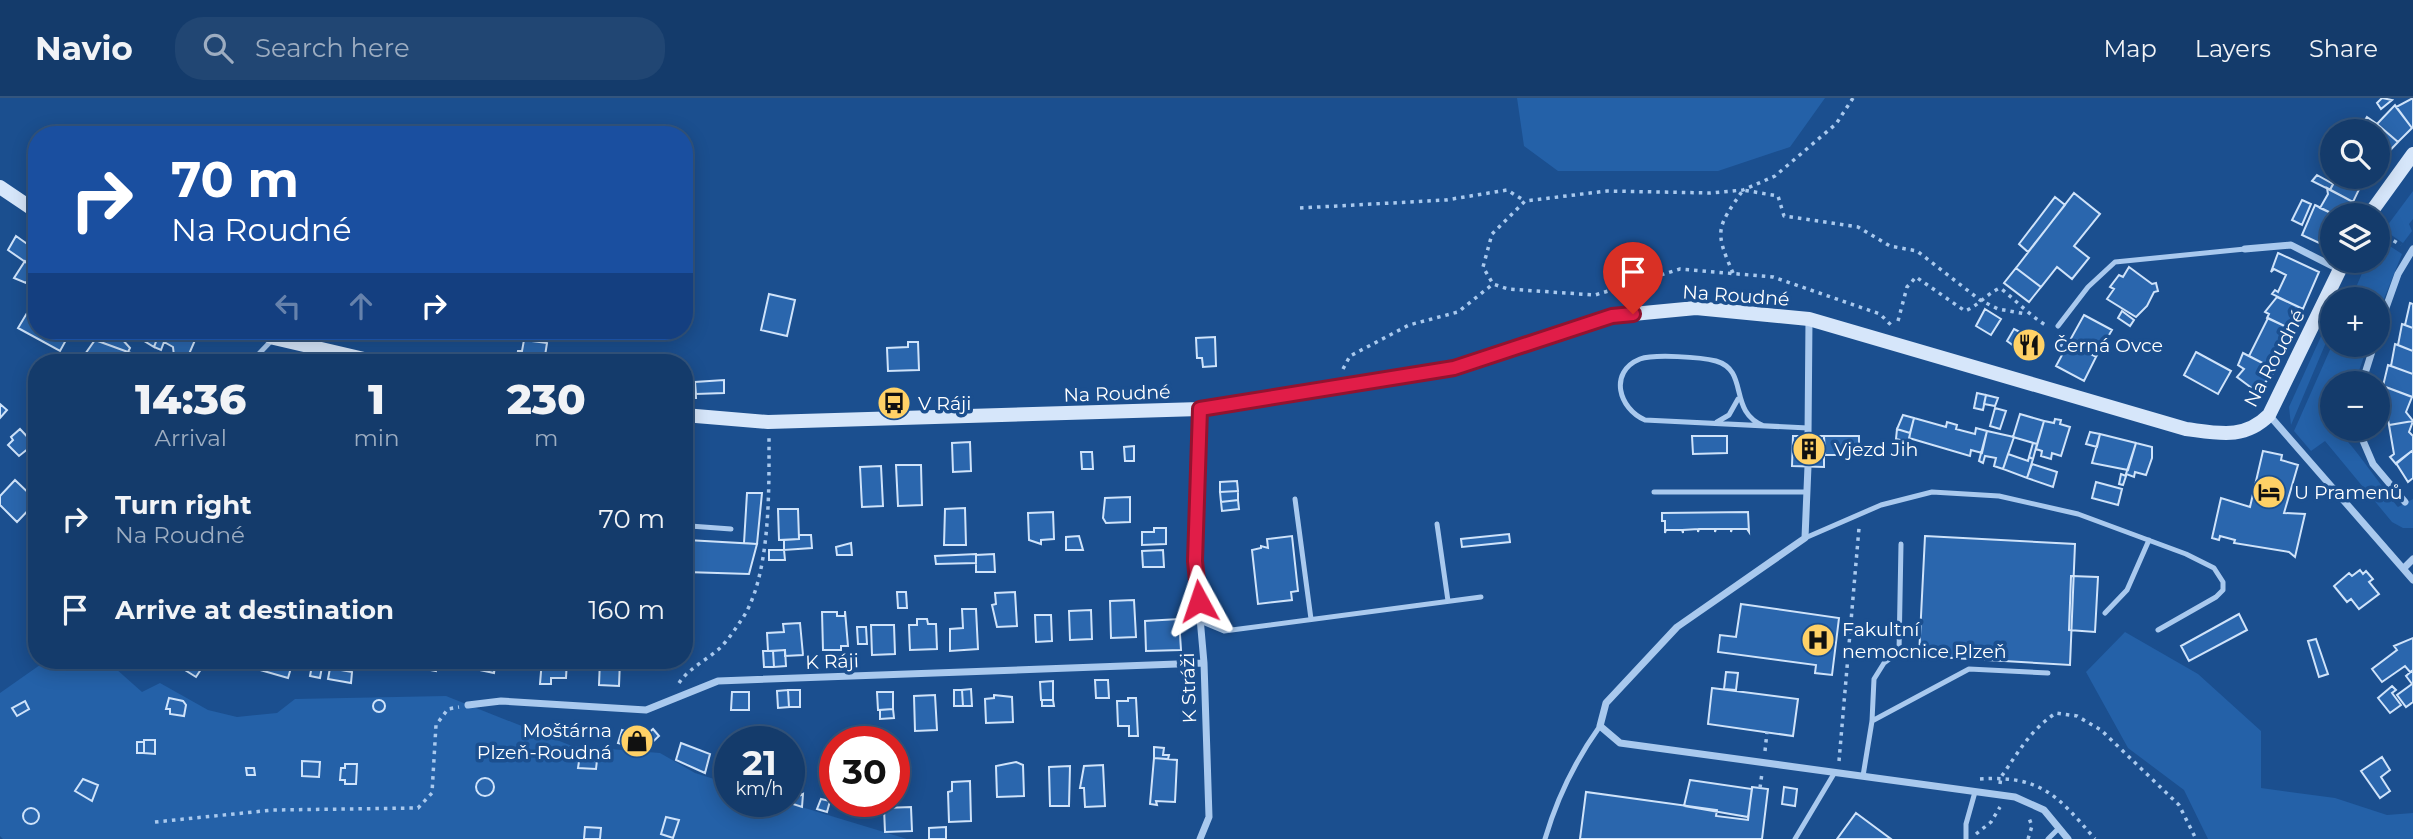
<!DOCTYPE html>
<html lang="en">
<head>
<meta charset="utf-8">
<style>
	:root { --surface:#143b6b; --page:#214673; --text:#f1f3f6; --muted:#9dadc1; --line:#33557e }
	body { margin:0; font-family:Montserrat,sans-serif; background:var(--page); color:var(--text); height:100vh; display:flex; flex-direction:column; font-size:26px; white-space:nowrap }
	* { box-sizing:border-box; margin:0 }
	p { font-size:23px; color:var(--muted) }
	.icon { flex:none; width:38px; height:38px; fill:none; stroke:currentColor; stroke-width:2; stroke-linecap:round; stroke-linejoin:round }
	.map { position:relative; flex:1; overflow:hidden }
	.panel { position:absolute; left:28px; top:256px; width:665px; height:315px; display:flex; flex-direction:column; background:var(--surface); border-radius:28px; box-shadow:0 4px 18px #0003,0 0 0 2px var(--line) }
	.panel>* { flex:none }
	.top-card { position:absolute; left:28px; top:28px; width:665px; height:214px; border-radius:28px; box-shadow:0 4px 18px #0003,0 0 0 2px var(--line); background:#1a4fa0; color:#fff; overflow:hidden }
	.controls { position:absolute; left:2320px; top:21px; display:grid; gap:14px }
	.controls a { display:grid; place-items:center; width:70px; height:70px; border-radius:50%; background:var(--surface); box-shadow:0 4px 18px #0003,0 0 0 2px var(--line); font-size:35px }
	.speed { position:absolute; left:714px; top:628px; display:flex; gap:14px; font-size:35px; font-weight:700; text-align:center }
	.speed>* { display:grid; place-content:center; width:91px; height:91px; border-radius:50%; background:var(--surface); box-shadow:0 4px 18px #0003,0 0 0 2px var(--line); line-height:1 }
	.speed small { font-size:18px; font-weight:400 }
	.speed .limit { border:10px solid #d22; background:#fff; color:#111 }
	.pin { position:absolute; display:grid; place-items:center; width:60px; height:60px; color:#fff; margin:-72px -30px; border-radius:50% 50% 50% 0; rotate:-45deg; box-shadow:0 0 7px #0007 }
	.pin .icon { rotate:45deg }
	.me { position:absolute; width:77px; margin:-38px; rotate:355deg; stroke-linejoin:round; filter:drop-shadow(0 0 5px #0008) }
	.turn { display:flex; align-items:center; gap:24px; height:147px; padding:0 28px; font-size:32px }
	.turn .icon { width:91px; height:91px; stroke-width:2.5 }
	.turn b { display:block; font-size:49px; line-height:60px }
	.lanes { display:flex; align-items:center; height:66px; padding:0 28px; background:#0003; justify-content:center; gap:35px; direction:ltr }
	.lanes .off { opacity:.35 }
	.eta { display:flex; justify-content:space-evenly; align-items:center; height:119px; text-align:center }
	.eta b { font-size:42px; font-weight:800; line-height:49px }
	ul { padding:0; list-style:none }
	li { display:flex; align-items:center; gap:21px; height:91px; padding:0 28px }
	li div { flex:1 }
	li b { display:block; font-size:26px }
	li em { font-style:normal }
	header { display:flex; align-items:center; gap:42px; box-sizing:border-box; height:98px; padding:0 35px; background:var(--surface); border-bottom:2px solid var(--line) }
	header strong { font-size:33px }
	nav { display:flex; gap:38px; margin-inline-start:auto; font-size:24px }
	.search { width:490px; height:63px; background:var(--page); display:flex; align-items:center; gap:18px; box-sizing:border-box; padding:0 24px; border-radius:28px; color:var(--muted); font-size:26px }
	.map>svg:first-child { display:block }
	.green { fill:#2461a8 }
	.building { fill:#2a66ad; stroke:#cfe3fa; stroke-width:2 }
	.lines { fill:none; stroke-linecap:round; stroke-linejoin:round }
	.street-tunnel { stroke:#3d69a0; stroke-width:7; stroke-dasharray:7 3.5; stroke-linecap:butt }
	.path { stroke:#a9c9ee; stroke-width:3.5; stroke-dasharray:3.5 5; stroke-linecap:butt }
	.lane { stroke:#a9c9ee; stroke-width:5 }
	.street { stroke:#a9c9ee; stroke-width:7 }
	.secondary { stroke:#d6e6fa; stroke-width:14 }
	.route-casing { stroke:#92132f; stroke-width:18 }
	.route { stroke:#e11d48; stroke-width:12 }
	.labels { text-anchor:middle; stroke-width:7; stroke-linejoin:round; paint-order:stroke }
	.street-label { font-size:19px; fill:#fff; stroke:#1b4f8f }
	.poi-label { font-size:19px; fill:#fff; stroke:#1b4f8f; text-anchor:start }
</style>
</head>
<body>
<header>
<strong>Navio</strong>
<div class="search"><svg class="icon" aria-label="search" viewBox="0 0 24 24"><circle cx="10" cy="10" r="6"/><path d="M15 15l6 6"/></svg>Search here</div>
<nav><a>Map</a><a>Layers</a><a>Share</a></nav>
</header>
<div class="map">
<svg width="2413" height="741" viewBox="0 0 2413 741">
	<rect width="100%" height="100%" fill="#1b4f8f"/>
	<path class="green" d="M1517 0H1825L1790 49 1718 73H1558L1524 48Z
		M2413 93V121L2409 126 2412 133 2403 145 2384 132Z
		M2379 141 2402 156 2378 216V201H2351L2366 166 2378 163Z
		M2333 212V228L2291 327 2289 309Z
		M2333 245 2364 247 2367 250 2355 284 2357 285H2333V331H2341L2342 338C2350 343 2388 397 2398 409L2413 401V430H2403L2392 424 2325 343 2311 353 2294 333Z
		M2125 534 2198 576 2261 633V690L2335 700 2387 717 2413 715V741H2208L2184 692 2128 650 2086 574Z
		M47 562H106L142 594 160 585 208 612 237 619 277 615 295 601 446 598 572 648 660 655 695 675 730 686V704H785L907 741H3L0 738V595Z"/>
	<path class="building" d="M2382 0 2392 2 2381 11 2377 5Z
		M2413 0V29L2412 30 2396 9Z
		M2395 7 2412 30 2398 44 2377 26Z
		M2367 19 2377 26 2374 30 2365 22Z
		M2377 26 2398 44 2378 65V33H2371Z
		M2317 77 2333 86 2330 92 2312 83Z
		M2337 79H2355L2363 83 2353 104 2330 92Z
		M2327 90 2353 104 2346 117H2335L2320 110 2328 96Z
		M2074 95 2100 116 2074 148 2089 160 2072 181 2057 169 2041 189 2016 170Z
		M2055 99 2065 107 2028 154 2019 146Z
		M2302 102 2311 106 2302 127 2292 122Z
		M2315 107 2335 117H2333L2330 150 2302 137Z
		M16 138 37 153 34 170 8 152Z
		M2278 155 2319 174 2303 211 2272 196 2275 192 2278 194 2286 177 2274 171 2271 174Z
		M25 163 34 170 26 185 14 180Z
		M37 166V186L28 182Z
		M2129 169 2152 186 2156 185 2158 193 2154 194 2147 208 2136 219 2107 201 2114 191 2110 189 2119 177 2123 179Z
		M2016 170 2041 189 2029 204 2004 185Z
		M769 196 795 202 787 238 761 232Z
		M2277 199 2303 211 2293 232 2267 220 2269 216 2265 214Z
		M33 205 37 207V233H71L60 253 18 230Z
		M2410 205 2413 206V230L2405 227Z
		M1985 211 2001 221 1991 237 1976 228Z
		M2122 213 2134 222 2130 228 2118 220Z
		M2084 217 2112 232 2096 259 2069 244Z
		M2268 220 2293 232 2276 272 2249 258Z
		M2402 226 2413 230V253L2398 247Z
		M2014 231 2041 245 2032 261 2007 243Z
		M102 233H113L111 237 121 240 130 250 128 254 95 242Z
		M128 233H160L154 249Z
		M160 233H199L186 263 174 258 173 249 164 244 161 252 154 249Z
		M1215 239 1216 268 1203 269 1202 260H1197L1196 240Z
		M95 242 128 254 124 264H96L83 259Z
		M524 242 547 245 544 264 521 263 517 260 518 253H522Z
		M908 244H918L919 272 888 273 887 250 908 249Z
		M2069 244 2096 259 2084 283 2056 268Z
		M2395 246 2413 253V276L2391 268Z
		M128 254 149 261 148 264H124Z
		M2196 254 2231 273 2218 296 2184 277Z
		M2243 255 2276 272 2257 294 2237 279 2244 271 2238 267Z
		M2388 267 2413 276V299L2383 288Z
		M724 282V295L696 296 695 284Z
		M684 284H695L696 300H684Z
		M2383 288 2412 299 2406 314 2413 323 2389 327 2384 299 2380 297Z
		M1977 295 1986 297 1983 312 1974 310Z
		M1986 297 1998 300 1995 308 1984 306Z
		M0 306 7 312 0 320Z
		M1995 310 2006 313 2000 331 1990 328Z
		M2020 316 2044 323 2037 346 2013 339Z
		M1903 317 1914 320 1910 335 1897 331Z
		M1914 320 1946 329 1947 324 1957 327 1956 331 1975 336 1976 330 1987 333 1982 355 1971 352 1970 358 1909 340Z
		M2055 321 2061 322 2060 326 2070 329 2061 358 2052 355 2051 361 2041 358 2042 353 2036 351 2044 323 2054 325Z
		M2413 323 2409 334 2413 338V352L2396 366 2390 359 2394 356 2389 327Z
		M20 331 34 346 19 358 8 347 13 342 11 339Z
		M1897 331 1910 335 1909 344 1896 341Z
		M1987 333 2014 339 2003 371 1994 368 1996 360 1985 358 1983 365 1979 363Z
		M2090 334 2100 336 2097 349 2086 346Z
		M2100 336 2136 345 2128 372 2092 365Z
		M1692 338H1727V355L1693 356Z
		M1793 338H1824V369L1792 368Z
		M1824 338H1859V357H1825Z
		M970 344 971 373 953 374 952 345Z
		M2033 345 2037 346 2033 361 2029 359Z
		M2136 345 2152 349V360L2146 377 2135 374 2134 379 2126 376Z
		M1134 348V363H1125L1124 349Z
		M2413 352V380L2408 384 2396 365Z
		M2263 353 2282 357 2281 362 2298 367 2284 415 2305 416 2295 459 2289 454 2234 445 2235 442 2220 438 2219 442 2212 440 2221 400 2250 409Z
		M1081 354H1092L1093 371H1082Z
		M2008 356 2028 363 2029 359 2033 361 2027 380 2003 371Z
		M2032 366 2057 374 2053 389 2027 380Z
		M896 367H921L922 407 898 408Z
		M881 368 883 408 862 409 860 369Z
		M2121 376 2126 378 2123 387 2119 386Z
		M15 382 37 403 17 424 0 407V398Z
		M1237 383 1238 393 1220 394V384Z
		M2096 384 2122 391 2118 407 2092 400Z
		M1238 393V402L1221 404 1220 394Z
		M747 395H762L757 446 744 445Z
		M1130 399V424L1106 425 1103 420 1105 400Z
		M1238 402 1239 411 1222 413 1221 404Z
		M965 410 966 447H944L945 411Z
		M778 411H798L799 441 779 442Z
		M1053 414 1054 441 1041 442V446L1029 442 1028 415Z
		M1748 414 1749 434 1747 431H1732L1731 434V431H1716L1715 434V431H1699L1698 434V431L1683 432V435L1682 432H1666L1665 435V423H1662V415Z
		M1154 430H1166V446L1142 447V434H1154Z
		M1509 436 1510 444 1462 449 1461 441Z
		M799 437H811L812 450 784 452V442L799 441Z
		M1079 438 1083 452H1066V439Z
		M1292 438 1298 493 1291 494 1292 502 1258 506 1252 452 1261 450V448L1268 450 1267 441Z
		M1925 438 2075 446 2070 567 1919 558Z
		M687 442 757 446 749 476 686 474Z
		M851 445 852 457H837L836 449Z
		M769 452H784L785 462H769Z
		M1163 452 1164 469H1143L1142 453Z
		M976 456V465L936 466 935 458Z
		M994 456 995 474H976V457Z
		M2360 472 2363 476 2366 473 2373 481 2369 484 2379 496 2359 511 2351 501 2347 504 2334 488 2349 475 2352 478Z
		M2071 478 2098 479 2095 534 2069 532Z
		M897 494H906L907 510H898Z
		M1015 494 1017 528 997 529 992 507 996 506 995 495Z
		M1134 502 1136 539 1111 540 1110 503Z
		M1741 506 1839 520 1832 577 1815 575 1816 567 1718 554 1720 537 1736 539Z
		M962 511H976L978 551 950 553V531L963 530Z
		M1091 512 1092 541 1070 542 1069 513Z
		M845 513 848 548H841V552H823L822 514H837V518H845Z
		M2239 516 2247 532 2189 563 2181 548Z
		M1035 517H1051L1052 543 1036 544Z
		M917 521H927L928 526H936L937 551 910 552 909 527H917Z
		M1179 521 1181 552 1146 553 1145 523Z
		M800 525 803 557 785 558V552L768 553 767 535 784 534 783 526Z
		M871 527H894L895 556 872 557Z
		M857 529H866L867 546H858Z
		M2413 540V572L2410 574 2405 568 2382 584 2372 571 2397 552 2394 548Z
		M2316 541 2328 576 2319 579 2308 543Z
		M785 552 786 568 774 569 773 553Z
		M763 553H773L774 569H764Z
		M181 562H207L196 579 177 567Z
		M258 562H288L293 563 288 580 260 572Z
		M313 562 323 563 320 580 310 578Z
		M329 562H338L337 568 328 566Z
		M400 562H438L436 573 399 566Z
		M471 562H496L494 575 470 570Z
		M542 562H567L566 580H551V586H540Z
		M600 562H620L619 588 599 587Z
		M330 570 352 574 351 585 328 581Z
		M2413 572V604L2406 609 2397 597 2412 586 2406 578Z
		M1726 574 1738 575 1736 592 1724 591Z
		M1095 582H1108L1109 600H1096Z
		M1053 583V602H1041L1040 584Z
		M2392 588 2396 592 2392 595 2401 607 2390 615 2378 600Z
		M1712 590 1798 601 1793 638 1708 626Z
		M971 591 972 608H963L962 592Z
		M788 592 789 609 778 610 777 593Z
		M788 592H800V609H789Z
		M954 592H962L963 608H954Z
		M732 594H749V612H731Z
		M877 594H893V611L878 612Z
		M935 597 937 632 915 633 914 598Z
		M994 597 1012 599 1013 624 986 625 985 601 994 600Z
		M169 600 183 603 186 607 184 618 170 616V611H166Z
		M1128 600H1136L1138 638H1129V628H1118L1117 603H1128Z
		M373 608a6 6 0 1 1 12 0a6 6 0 1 1-12 0Z
		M1042 602H1053L1054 608H1042Z
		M25 603 29 611 17 618 12 610Z
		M893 611 894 620 880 621V612Z
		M653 631 659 638 644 652 618 645 622 632 644 639Z
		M144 642H155V656L144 655Z
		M137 644H144V655H137Z
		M681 645 710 656 705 675 676 662Z
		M1154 649 1164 650 1163 657H1169L1168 661 1154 660Z
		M580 657 597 662 596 671 578 670Z
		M2382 659 2390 672 2381 679 2390 693 2380 700 2361 673Z
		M1154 660 1177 662 1175 704 1156 703 1157 707 1150 706Z
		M302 663 320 664 319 679 302 678Z
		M720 664 730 667V684L716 680Z
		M1016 664 1023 667 1024 698 997 699 996 668Z
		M345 666H357L356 686H345V682H340L341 670H345Z
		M1103 667 1105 708 1085 709 1084 690H1080L1084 668Z
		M1070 668 1069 708H1050L1049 669Z
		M246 670H254L255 677H247Z
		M476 689a9 9 0 1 1 18 0a9 9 0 1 1-18 0Z
		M83 681 98 687 92 703 75 693Z
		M1690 682 1752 691 1748 719 1684 708Z
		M800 683 801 697 803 696 802 709 787 704 789 684Z
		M970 683 971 723 949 724 948 694 952 693V684Z
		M1752 689 1768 691 1762 741H1580L1586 694 1717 712 1716 718 1748 722Z
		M1784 689 1797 691 1795 708 1782 706Z
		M821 701 830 703 827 714 817 711Z
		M855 704H876L875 716H856Z
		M911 709 912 733 885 734 884 710Z
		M23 718a8 8 0 1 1 16 0a8 8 0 1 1-16 0Z
		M1856 715 1891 741H1837Z
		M666 719 679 722 673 740 661 736Z
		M585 729 601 730 600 741H584Z
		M946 729V741H929V730Z"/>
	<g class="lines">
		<path class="street-tunnel" d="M1808 368V338"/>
		<path class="path" d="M1853 0 1836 26 1775 78 1743 92 1710 95 1607 93 1525 103 1492 136 1483 169 1493 186 1508 191 1595 197 1680 171 1773 179 1880 216 1893 229
			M1300 110 1446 102 1507 92 1525 103
			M2379 134 2401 147
			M1733 175C1714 132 1717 130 1743 92L1778 98 1784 118 1858 129 1890 148 1917 153 1980 202 1998 211 2026 216
			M1898 223 1907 189 1916 179 1965 213C1978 208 1985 197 2000 190 2017 203 2029 217 2047 228
			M2332 231H2333
			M2063 239 2059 246 2066 250
			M1343 271 1350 258 1409 227 1458 214 1493 186
			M679 585C689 570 707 562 720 550 727 543 734 533 740 524 771 482 769 391 769 340
			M1765 653 1767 634
			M1839 663 1859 430
			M1980 681C2041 677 2058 698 2095 741
			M2000 686 2001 679C2018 655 2030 632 2056 615L2077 618 2101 632 2179 707 2196 741
			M1760 690 1762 675
			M155 724 273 712 418 710 432 695 436 627 448 611 459 609
			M1976 736 1991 724 2000 709
			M2028 741 2032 728 2029 720"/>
		<path class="lane" d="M2058 228 2088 189 2115 164 2245 151
			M251 264 273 241
			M34 323 37 324
			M1717 324 1729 317 1738 301
			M1764 328C1727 313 1750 273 1716 263 1701 259 1654 256 1640 261 1608 274 1619 311 1645 322L1808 330
			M1654 394H1807
			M1295 401 1311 521
			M684 423 690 428 731 431
			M1437 426 1448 503
			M1805 440 1881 407 1932 394 1999 398 2078 416 2186 456 2214 470 2223 484V492L2216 499 2158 532
			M2105 515 2127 492 2149 442
			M1200 523 1224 533 1481 499
			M1872 623 1969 571 2048 575
			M1863 678 1872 623 1874 581 1884 565 1899 554 1901 446
			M1545 741C1557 700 1575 663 1600 628
			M1795 741 1835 674
			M1966 741V726L1975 694
			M2048 741 2059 730"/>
		<path class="street" d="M2245 151 2291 147 2340 172
			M2378 232 2398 176 2413 151
			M2362 285 2374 247
			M1200 312 1195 463 1204 565 1209 719 1200 741
			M2269 317 2413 482
			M2358 331 2373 366 2405 404
			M1808 338 1809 221
			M1808 368 1805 440 1677 529 1606 605 1600 628 1620 645 2015 699 2044 712 2068 741
			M2404 470 2413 461
			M468 607 501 603 646 612 718 583 1204 565"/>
		<path class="secondary" d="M0 89 37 114
			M2369 117 2413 56
			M257 233 274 240 377 264
			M684 317 768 324 1200 311 1454 270 1612 218 1696 210 1809 221 2186 331C2218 335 2244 342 2269 317L2344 163"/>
	</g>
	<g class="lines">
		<defs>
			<path id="route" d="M1199 503 1195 463 1200 311 1454 270 1612 218 1633 216"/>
		</defs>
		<use href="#route" class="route-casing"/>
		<use href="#route" class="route"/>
	</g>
	<defs>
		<symbol id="restaurant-disc" viewBox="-11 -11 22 22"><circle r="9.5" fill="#ffd166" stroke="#1b4f8f"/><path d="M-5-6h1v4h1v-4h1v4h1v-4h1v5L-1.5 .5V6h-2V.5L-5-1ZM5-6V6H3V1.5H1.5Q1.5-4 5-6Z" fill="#111"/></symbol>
		<symbol id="bus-disc" viewBox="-11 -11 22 22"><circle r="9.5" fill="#ffd166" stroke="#1b4f8f"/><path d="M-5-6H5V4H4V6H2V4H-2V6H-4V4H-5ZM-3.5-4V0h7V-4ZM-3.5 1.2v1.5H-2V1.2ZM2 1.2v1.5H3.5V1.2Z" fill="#111"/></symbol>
		<symbol id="building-disc" viewBox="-11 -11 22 22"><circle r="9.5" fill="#ffd166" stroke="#1b4f8f"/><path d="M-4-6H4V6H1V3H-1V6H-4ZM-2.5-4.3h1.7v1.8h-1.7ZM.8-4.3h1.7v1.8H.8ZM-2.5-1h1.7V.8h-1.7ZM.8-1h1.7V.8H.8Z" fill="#111"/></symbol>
		<symbol id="hotel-disc" viewBox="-11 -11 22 22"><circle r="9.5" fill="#ffd166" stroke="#1b4f8f"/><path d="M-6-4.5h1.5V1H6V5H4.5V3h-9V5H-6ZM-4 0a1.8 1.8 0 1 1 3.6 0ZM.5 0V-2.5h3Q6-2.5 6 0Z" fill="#111"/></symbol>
		<symbol id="hospital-disc" viewBox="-11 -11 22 22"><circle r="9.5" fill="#ffd166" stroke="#1b4f8f"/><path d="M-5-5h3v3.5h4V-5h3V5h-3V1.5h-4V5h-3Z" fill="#111"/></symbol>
		<symbol id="shop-disc" viewBox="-11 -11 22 22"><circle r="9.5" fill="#ffd166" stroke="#1b4f8f"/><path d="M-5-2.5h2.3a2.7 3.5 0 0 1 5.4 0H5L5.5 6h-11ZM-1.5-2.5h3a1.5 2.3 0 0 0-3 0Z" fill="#111"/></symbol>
	</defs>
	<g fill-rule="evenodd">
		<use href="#restaurant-disc" x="2010" y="228" width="38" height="38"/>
		<use href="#bus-disc" x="875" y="286" width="38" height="38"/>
		<use href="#building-disc" x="1790" y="332" width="38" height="38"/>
		<use href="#hotel-disc" x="2250" y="375" width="38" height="38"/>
		<use href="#hospital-disc" x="1799" y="523" width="38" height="38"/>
		<use href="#shop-disc" x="618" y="624" width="38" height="38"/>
	</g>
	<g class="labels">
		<g class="street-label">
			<text transform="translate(1736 197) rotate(4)" y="7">Na Roudné</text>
			<text transform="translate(2274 260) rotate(-62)" y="7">Na Roudné</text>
			<text transform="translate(1117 295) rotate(-2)" y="7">Na Roudné</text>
			<text transform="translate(832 563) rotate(-2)" y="7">K Ráji</text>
			<text transform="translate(1188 590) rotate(-92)" y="7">K Stráži</text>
		</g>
		<g class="poi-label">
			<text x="2054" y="254">Černá Ovce</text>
			<text x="918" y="312">V Ráji</text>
			<text x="1834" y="358">Vjezd Jih</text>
			<text x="2294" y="401">U Pramenů</text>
			<text x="1842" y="538">Fakultní<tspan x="1842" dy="22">nemocnice Plzeň</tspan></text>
			<text x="612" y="639" text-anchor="end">Moštárna<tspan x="612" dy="22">Plzeň-Roudná</tspan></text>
		</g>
	</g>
</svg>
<div class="controls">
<a><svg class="icon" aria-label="search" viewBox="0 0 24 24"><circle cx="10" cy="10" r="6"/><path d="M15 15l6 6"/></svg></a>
<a><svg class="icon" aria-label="layers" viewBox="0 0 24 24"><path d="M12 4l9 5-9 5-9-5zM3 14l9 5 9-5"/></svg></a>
<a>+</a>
<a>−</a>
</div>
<div class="speed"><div>21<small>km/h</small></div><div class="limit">30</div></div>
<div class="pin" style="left:1633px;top:216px;background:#d93025"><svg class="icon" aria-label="arrive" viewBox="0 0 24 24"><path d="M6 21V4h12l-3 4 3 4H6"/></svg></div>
<svg class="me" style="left:1199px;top:503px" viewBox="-20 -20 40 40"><path d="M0-17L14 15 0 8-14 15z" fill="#e11d48" stroke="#fff" stroke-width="4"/></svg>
<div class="top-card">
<div class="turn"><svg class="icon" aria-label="right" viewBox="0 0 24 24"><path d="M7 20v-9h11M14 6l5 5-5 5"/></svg><div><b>70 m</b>Na Roudné</div></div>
<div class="lanes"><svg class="icon off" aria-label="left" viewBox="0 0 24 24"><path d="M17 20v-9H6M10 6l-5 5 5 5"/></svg><svg class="icon off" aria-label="ahead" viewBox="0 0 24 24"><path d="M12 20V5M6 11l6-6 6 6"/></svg><svg class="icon" aria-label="right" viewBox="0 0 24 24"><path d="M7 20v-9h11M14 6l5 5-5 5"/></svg></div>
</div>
<section class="panel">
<div class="eta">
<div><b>14:36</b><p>Arrival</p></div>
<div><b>1</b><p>min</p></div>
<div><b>230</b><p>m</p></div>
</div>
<ul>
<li><svg class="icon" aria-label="right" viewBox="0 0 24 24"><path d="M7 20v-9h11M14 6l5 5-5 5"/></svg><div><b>Turn right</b><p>Na Roudné</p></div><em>70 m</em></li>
<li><svg class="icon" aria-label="arrive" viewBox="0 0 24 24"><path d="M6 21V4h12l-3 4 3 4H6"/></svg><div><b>Arrive at destination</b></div><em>160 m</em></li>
</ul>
</section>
</div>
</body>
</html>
